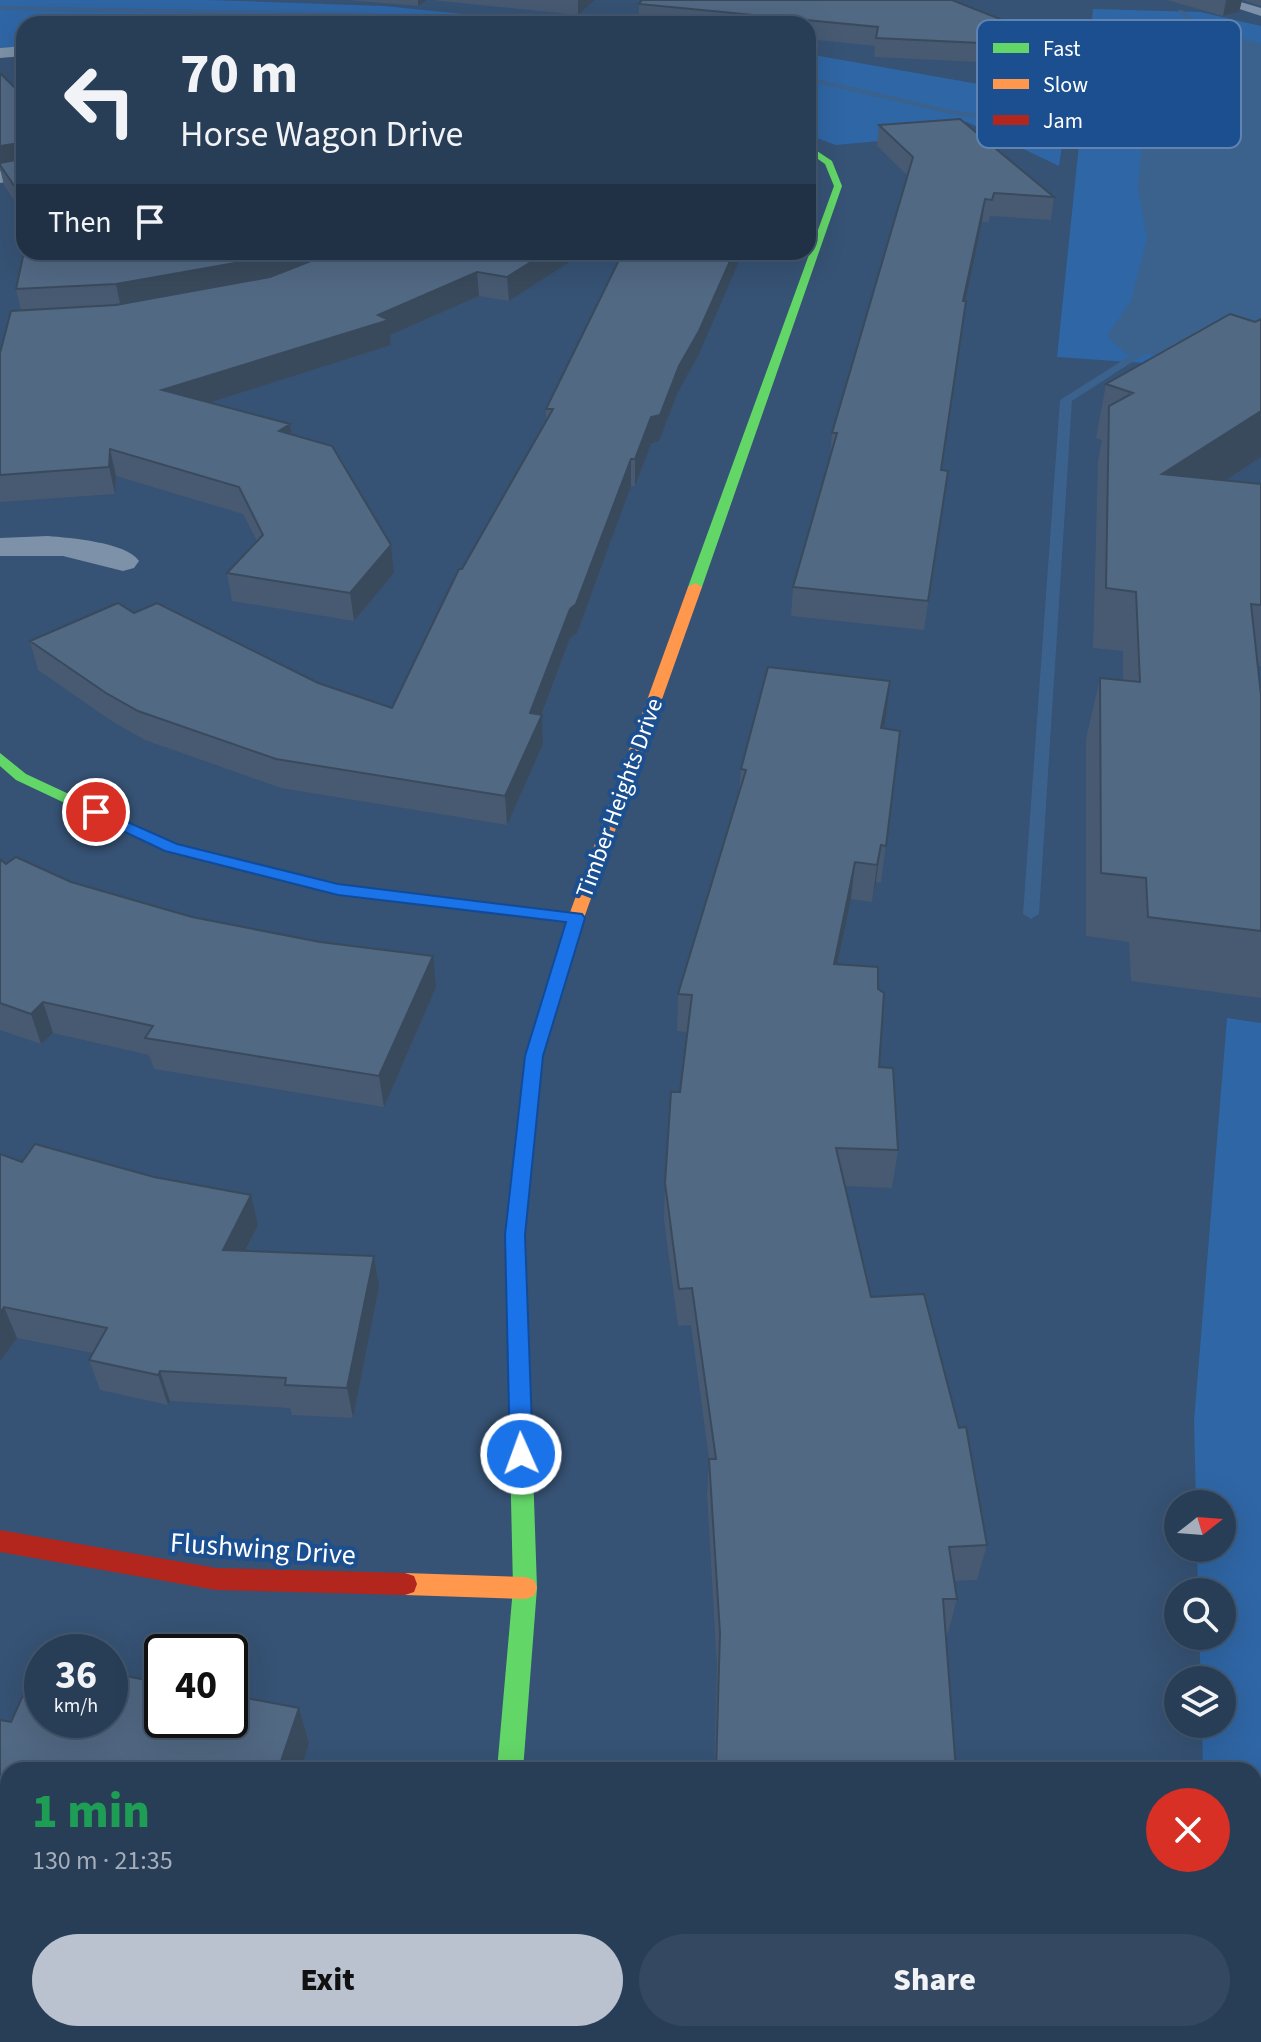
<!DOCTYPE html>
<html lang="en">
<head>
<meta charset="utf-8">
<style>
	:root { --surface:#283e57; --page:#344961; --text:#f1f3f6; --muted:#a5aeba; --line:#44576d; --accent:#b9c2ce }
	body { margin:0; font-family:"Source Sans 3",sans-serif; background:var(--page); color:var(--text); height:100vh; display:flex; flex-direction:column; font-size:30px; white-space:nowrap }
	* { box-sizing:border-box; margin:0 }
	p { font-size:26px; color:var(--muted) }
	.icon { flex:none; width:44px; height:44px; fill:none; stroke:currentColor; stroke-width:2; stroke-linecap:round; stroke-linejoin:round }
	.map { position:relative; flex:1; overflow:hidden }
	.drawer { position:absolute; left:0px; top:1762px; width:1262px; height:280px; display:flex; flex-direction:column; background:var(--surface); border-radius:24px 24px 0 0; box-shadow:0 8px 32px #0002,0 0 0 2px var(--line) }
	.drawer>* { flex:none }
	.guide { position:absolute; left:16px; top:16px; width:800px; height:244px; border-radius:24px; box-shadow:0 8px 32px #0002,0 0 0 2px var(--line); background:#283e57; color:var(--text); overflow:hidden }
	.needle { width:52px; rotate:73deg }
	.controls { position:absolute; left:1164px; top:1490px; display:grid; gap:16px }
	.controls a { display:grid; place-items:center; width:72px; height:72px; border-radius:50%; background:var(--surface); box-shadow:0 8px 32px #0002,0 0 0 2px var(--line); font-size:40px }
	.speed { position:absolute; left:24px; top:1634px; display:flex; gap:16px; font-size:40px; font-weight:700; text-align:center }
	.speed>* { display:grid; place-content:center; width:104px; height:104px; border-radius:50%; background:var(--surface); box-shadow:0 8px 32px #0002,0 0 0 2px var(--line); line-height:1 }
	.speed small { font-size:20px; font-weight:400 }
	.speed .limit { border:4px solid #111; border-radius:12px; background:#fff; color:#111 }
	.pin { position:absolute; display:grid; place-items:center; width:68px; height:68px; color:#fff; margin:-34px; border:4px solid #fff; border-radius:50%; box-shadow:0 2px 8px #0007 }
	.me { position:absolute; width:88px; margin:-44px; rotate:358deg; stroke-linejoin:round; filter:drop-shadow(0 0 6px #0008) }
	.turn { display:flex; align-items:center; gap:28px; height:168px; padding:0 32px; font-size:36px }
	.turn .icon { width:104px; height:104px; stroke-width:2.5 }
	.turn b { display:block; font-size:56px; line-height:68px }
	.then { display:flex; align-items:center; height:76px; padding:0 32px; background:#0003; gap:16px; font-size:30px }
	.round { display:grid; place-items:center; flex:none; width:84px; height:84px; border-radius:42px; background:var(--page) }
	.head { display:flex; align-items:center; justify-content:space-between; height:136px; padding:0 32px }
	h1 { font-size:48px; font-weight:800; line-height:60px; color:#1e9e55 }
	.action { display:flex; gap:16px; margin-top:auto; padding:16px 32px }
	.action a { flex:1; height:92px; border-radius:48px; background:var(--accent); color:#111; font-size:32px; font-weight:800; line-height:92px; text-align:center }
	.action a+a { background:var(--page); color:var(--text) }
	.map>svg:first-child { display:block }
	.green { fill:#2f66a5 }
	.water { fill:#3b618d }
	.lines { fill:none; stroke-linecap:round; stroke-linejoin:round }
	.stream { fill:#3b618d; fill-rule:evenodd }
	.lane { fill:#7d92a8; fill-rule:evenodd }
	.street { fill:#7d92a8; fill-rule:evenodd }
	.fast { fill:#63d668; fill-rule:evenodd }
	.slow { fill:#ff974d; fill-rule:evenodd }
	.jam { fill:#b3261e; fill-rule:evenodd }
	.wall { fill:#475a72 }
	.shaded-wall { fill:#394a5c }
	.building { fill:#526984; stroke:#394a5c; stroke-width:2 }
	.route { fill:#1a73e8; stroke:#114b97; stroke-width:2 }
	.labels { text-anchor:middle; stroke-width:8; stroke-linejoin:round; paint-order:stroke }
	.street-label { font-size:24px; fill:#fff; stroke:#1b4f8f }
	.near-street-label { font-size:28px; fill:#fff; stroke:#1b4f8f }
	.key { fill:#1b4f8f; stroke:#5f84b1; stroke-width:2 }
	.key-label { font-size:22px; fill:#fff }
</style>
</head>
<body>
<div class="map">
<svg width="1261" height="2042" viewBox="0 0 1261 2042">
	<rect width="100%" height="100%" fill="#365274"/>
	<path class="green" d="M0 0H209L384 6 563 24H24V47L0 48Z
		M1093 9 1200 12 1261 26V357L1158 364 1057 357Z
		M808 54 1069 100 1059 166 967 122 932 126 946 135 836 145 808 135Z
		M1227 1018 1261 1023V2042H1210V2034H1254V1770H1203L1202 1724H1222V1680H1201L1199 1636H1222V1592H1198L1197 1548H1222V1504H1196L1194 1421Z"/>
	<path class="water" d="M1149 28 1219 32 1261 44V351L1199 355 1126 354 1107 336 1131 300 1147 239 1138 187 1142 144 1138 35Z"/>
	<g class="lines">
		<path class="stream" d="M0 6 372 13 472 24 372 17 0 10Z
			M1178 10H1182L1197 24 1244 53 1261 49V53L1240 58 1191 28Z
			M808 77 951 110 1062 127 1167 136 1163 138 1062 131 951 114 808 81Z
			M1156 339 1161 342 1160 344 1072 401 1039 914 1031 919 1023 914 1060 400Z"/>
		<path class="lane" d="M1212 0H1234L1261 8V16Z"/>
		<path class="street" d="M24 46V56L0 58V48Z
			M24 167V179L0 183V171Z
			M48 536C70 538 126 542 139 561L134 568 123 571 63 556H0V538Z
			M429 2034H501L499 2042H427Z"/>
		<path class="fast" d="M808 145 832 161 842 186 702 587 700 590H690L688 587 834 186 825 164 808 152Z
			M0 753 26 774 176 844 338 884 576 913 584 918 576 923 338 894 171 853 16 780 0 766Z
			M551 995 560 1001 543 1056 525 1235 537 1588 523 1770H497L513 1588 505 1235 525 1056 542 1001Z"/>
		<path class="slow" d="M695 583 702 587 584 918 560 1001 551 1007 545 1005 542 1001 568 918 688 587Z
			M405 1573 525 1577 534 1580 537 1588 534 1596 525 1599 405 1595 396 1592 393 1584 396 1576Z"/>
		<path class="jam" d="M0 1530 216 1568 405 1573 414 1576 417 1584 414 1592 405 1595 216 1590 0 1552Z"/>
	</g>
	<path class="wall" d="M347 0H427L418 6Z
		M431 0H595L578 15Z
		M1167 0H1242L1239 12 1223 16Z
		M1243 0H1261V6Z
		M639 4 1045 37 1040 65 874 57 875 46 808 39V24H661L639 22Z
		M0 73 19 92 24 78V215L4 185 0 169Z
		M879 125 1054 197 1051 220 990 216 989 222H982L965 301 942 470 948 471 924 630 791 616 793 587 830 456 832 433 908 176 877 146Z
		M24 252H585L509 301 479 296 390 335 391 345 209 402 290 424 292 435 391 545 394 573 354 621 232 601 227 573 257 541 243 514 116 476 115 494 0 502V353L21 311 16 289Z
		M1230 314 1261 457 1225 481 1261 484V666H1258L1261 695V998L1131 981 1129 942 1086 936V739L1100 678 1123 681V651L1093 648 1098 461 1102 440 1096 438 1106 384Z
		M698 356 678 392 659 441 651 444 635 486H631L577 633 570 638 542 715 543 744 507 825 281 788 145 740 113 722 38 670 30 641 134 613 318 683 392 708 462 569 546 422V409Z
		M890 681 883 729 900 731 881 883 876 882 872 902 851 899 838 964 879 1067 898 1150 892 1188 845 1186 871 1297 987 1545 977 1580 954 1581 957 1599 948 1633H946L956 1770H714L717 1666 707 1494 709 1459 691 1325 678 1326 664 1220 665 1183 680 1092 688 1032 677 1031 678 994 739 791 741 769Z
		M0 859 6 864 436 987 384 1107 154 1069 149 1055 53 1033 41 1044 0 1030Z
		M0 1154 22 1162 154 1177 251 1195 258 1225 246 1251 374 1256 379 1286 353 1418 292 1415 290 1408 170 1401 168 1405 100 1390 89 1360 93 1353 17 1338 0 1361Z
		M299 1708 309 1743 301 1770H8V2034H226L224 2042H0L6 1869 0 1868V1720L11 1722Z"/>
	<path class="shaded-wall" d="M418 0H427L418 6Z
		M578 0H595L578 15Z
		M1226 0H1242L1239 12 1223 16Z
		M21 143 24 165H0V146Z
		M985 199 982 222 960 326 963 301Z
		M279 252H339L266 282 121 308 116 284Z
		M547 252H585L509 301 507 277Z
		M734 252H743L698 356 678 392 659 441 651 444 635 486V459L651 417 679 366Z
		M477 272 479 296 390 335 391 345 167 416 162 390 378 315Z
		M1261 411V457L1149 531 1162 474Z
		M290 424 294 450 279 431Z
		M110 449 116 476 115 494 109 467Z
		M631 459V486L577 633 570 638 540 719 542 715 543 744 507 825 505 796 530 713 570 609Z
		M391 545 394 573 354 621 350 593Z
		M890 681 886 716 876 765 881 728Z
		M881 845 876 882 872 902 877 865Z
		M855 862 851 899 830 1001 834 964Z
		M433 956 436 987 384 1107 379 1076Z
		M43 1002 53 1033 41 1044 31 1014Z
		M251 1195 258 1225 231 1280 223 1250Z
		M374 1256 379 1286 353 1418 347 1388Z
		M4 1307 17 1338 0 1361V1313Z
		M160 1371 170 1401 168 1405 158 1375Z
		M299 1708 309 1743 301 1770H278Z
		M202 2034H226L224 2042H199Z"/>
	<path class="building" d="M642 0H952L1045 37 1043 46 876 38 878 27 639 4Z
		M0 73 19 92 24 78V200L0 165V163L21 159V143L0 146Z
		M960 119 1054 197 994 193 992 200 985 199 963 301H966L941 470 948 471 928 601 793 587 837 433H832L913 157 879 125Z
		M24 252H279L263 258 116 284 16 289Z
		M334 252H547L507 277 477 272 378 315 389 320 162 390 290 424 279 431 332 446 391 545 350 593 227 573 263 535 239 487 110 449 109 467 0 475V353L11 311 116 305 270 277Z
		M623 252H734L699 331 679 366 660 415 651 417 635 459H631L576 604 570 609 530 713 542 715 505 796 276 759 138 711 106 693 30 641 118 603 134 613 157 603 318 683 392 708 459 569H462L553 409H546Z
		M1230 314 1255 322 1261 319V411L1162 474 1261 484V605L1251 604 1261 695V931L1148 917 1146 878 1101 873 1100 678 1140 682 1136 592 1106 588 1109 406 1133 393 1106 384Z
		M768 667 890 681 881 728 900 731 886 846 881 845 877 865 855 862 834 964 878 967V989L884 993 879 1067 893 1068 898 1150 836 1148 871 1297 924 1294 959 1428 966 1427 987 1545 949 1547 957 1599H943L956 1770H716L720 1633 709 1459H716L692 1288 679 1289 665 1183 671 1092H680L692 995 678 994 746 770 741 769Z
		M16 857 71 882 192 917 320 942 433 956 379 1076 145 1038 153 1026 43 1002 31 1014 0 1003V859L6 864Z
		M35 1144 154 1177 251 1195 223 1250 374 1256 347 1388 285 1385 286 1378 160 1371 158 1375 89 1360 107 1328 4 1307 0 1313V1154L22 1162Z
		M39 1660 42 1661V1720H110V1673L162 1683V1720H230V1695L299 1708 278 1770H8V1842L0 1840V1720L11 1722Z
		M8 1865V2034H202L199 2042H0V1884Z
		M687 2034H915V2042H686Z"/>
	<path class="route" d="M96 808 177 844 338 884 582 914 585 918 543 1056 525 1235 533 1454 530 1462 521 1464 513 1462 510 1454 505 1235 525 1056 566 922 338 895 165 851 91 816 88 812Z"/>
	<g class="labels">
		<g class="street-label">
			<text transform="translate(619 798) rotate(-70)" y="8">Timber Heights Drive</text>
		</g>
		<g class="near-street-label">
			<text transform="translate(263 1548) rotate(4)" y="10">Flushwing Drive</text>
		</g>
	</g>
	<rect x="977" y="20" width="264" height="128" rx="12" class="key"/>
	<rect x="993" y="43" width="36" height="10" fill="#63d668"/>
	<rect x="993" y="79" width="36" height="10" fill="#ff974d"/>
	<rect x="993" y="115" width="36" height="10" fill="#b3261e"/>
	<g class="key-label">
		<text x="1043" y="56">Fast</text>
		<text x="1043" y="92">Slow</text>
		<text x="1043" y="128">Jam</text>
	</g>
</svg>
<div class="controls">
<a><svg class="needle" viewBox="-14 -14 28 28"><path d="M0-13l5 13h-10z" fill="#e53935"/><path d="M0 13l5-13h-10z" fill="#a5aeba"/></svg></a>
<a><svg class="icon" aria-label="search" viewBox="0 0 24 24"><circle cx="10" cy="10" r="6"/><path d="M15 15l6 6"/></svg></a>
<a><svg class="icon" aria-label="layers" viewBox="0 0 24 24"><path d="M12 4l9 5-9 5-9-5zM3 14l9 5 9-5"/></svg></a>
</div>
<div class="speed"><div>36<small>km/h</small></div><div class="limit">40</div></div>
<div class="pin" style="left:96px;top:812px;background:#d93025"><svg class="icon" aria-label="arrive" viewBox="0 0 24 24"><path d="M6 21V4h12l-3 4 3 4H6"/></svg></div>
<svg class="me" style="left:521px;top:1454px" viewBox="-20 -20 40 40"><circle r="17" fill="#1a73e8" stroke="#fff" stroke-width="3"/><path d="M0-11L8 9 0 5-8 9z" fill="#fff"/></svg>
<div class="guide">
<div class="turn"><svg class="icon" aria-label="left" viewBox="0 0 24 24"><path d="M17 20v-9H6M10 6l-5 5 5 5"/></svg><div><b>70 m</b>Horse Wagon Drive</div></div>
<div class="then">Then<svg class="icon" aria-label="arrive" viewBox="0 0 24 24"><path d="M6 21V4h12l-3 4 3 4H6"/></svg></div>
</div>
<section class="drawer">
<div class="head"><div><h1>1 min</h1><p>130 m · 21:35</p></div><a class="round" style="background:#d93025;color:#fff"><svg class="icon" aria-label="close" viewBox="0 0 24 24"><path d="M6 6l12 12M18 6L6 18"/></svg></a></div>
<div class="action"><a>Exit</a><a>Share</a></div>
</section>
</div>
</body>
</html>
